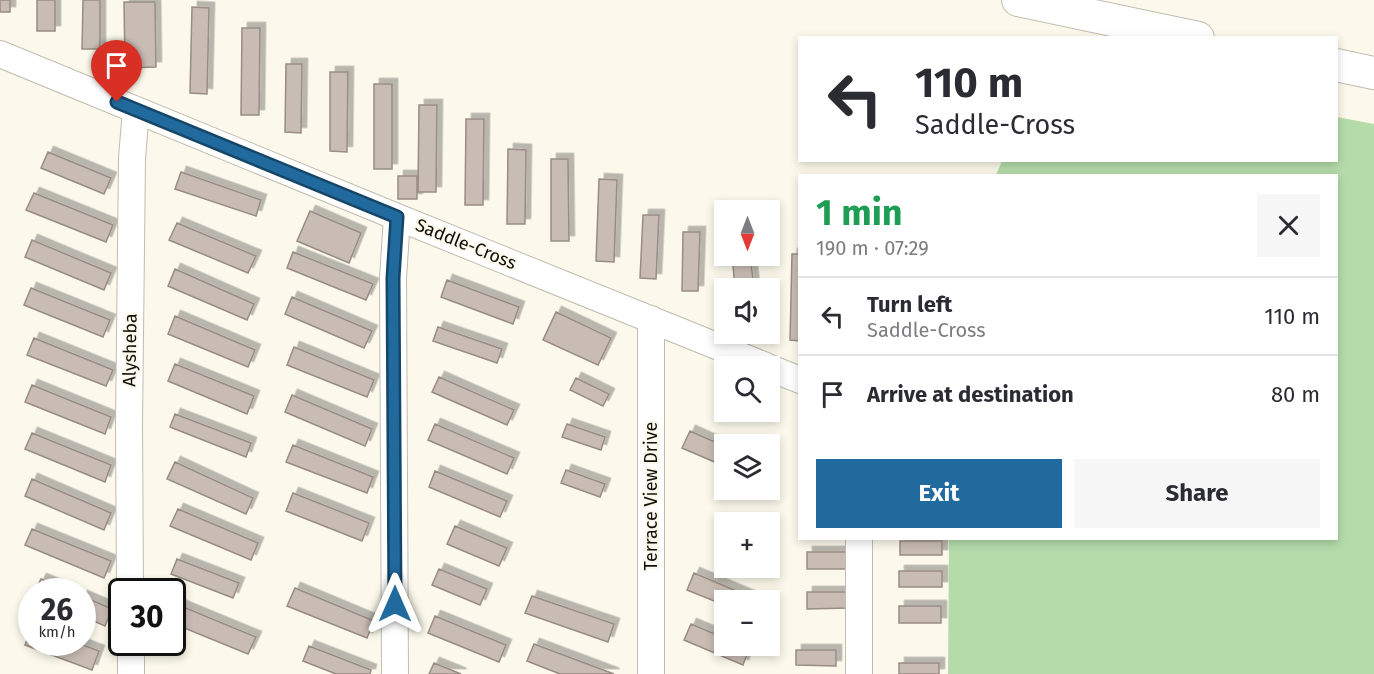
<!DOCTYPE html>
<html lang="en">
<head>
<meta charset="utf-8">
<style>
	:root { --surface:#fff; --page:#f7f7f7; --text:#2b2b33; --muted:#7c7c81; --line:#e1e1e2; --accent:#216a9e }
	body { margin:0; font-family:"Fira Sans",sans-serif; background:var(--page); color:var(--text); height:100vh; display:flex; flex-direction:column; font-size:22px; white-space:nowrap }
	* { box-sizing:border-box; margin:0 }
	p { font-size:20px; color:var(--muted) }
	.icon { flex:none; width:33px; height:33px; fill:none; stroke:currentColor; stroke-width:2; stroke-linecap:round; stroke-linejoin:round }
	.map { position:relative; flex:1; overflow:hidden }
	.drawer { position:absolute; left:798px; top:174px; width:540px; height:366px; display:flex; flex-direction:column; background:var(--surface); border-radius:0px; box-shadow:0 3px 9px #0003 }
	.drawer>* { flex:none }
	.hud { position:absolute; left:798px; top:36px; width:540px; height:126px; border-radius:0px; box-shadow:0 3px 9px #0003; background:#fff; color:var(--text); overflow:hidden }
	.needle { width:39px; rotate:180deg }
	.tools { position:absolute; left:714px; top:200px; display:grid; gap:12px }
	.tools a { display:grid; place-items:center; width:66px; height:66px; border-radius:0px; background:var(--surface); box-shadow:0 3px 9px #0003; font-size:30px }
	.speed { position:absolute; left:18px; top:578px; display:flex; gap:12px; font-size:30px; font-weight:700; text-align:center }
	.speed>* { display:grid; place-content:center; width:78px; height:78px; border-radius:50%; background:var(--surface); box-shadow:0 3px 9px #0003; line-height:1 }
	.speed small { font-size:15px; font-weight:400 }
	.speed .limit { border:3px solid #111; border-radius:9px; background:#fff; color:#111 }
	.pin { position:absolute; display:grid; place-items:center; width:51px; height:51px; color:#fff; margin:-62px -26px; border-radius:50% 50% 50% 0; rotate:-45deg; box-shadow:0 0 6px #0007 }
	.pin .icon { rotate:45deg }
	.me { position:absolute; width:66px; margin:-33px; rotate:0deg; stroke-linejoin:round; filter:drop-shadow(0 0 4px #0008) }
	.turn { display:flex; align-items:center; gap:21px; height:126px; padding:0 18px; font-size:27px }
	.turn .icon { width:78px; height:78px; stroke-width:2.5 }
	.turn b { display:block; font-size:42px; line-height:51px }
	.round { display:grid; place-items:center; flex:none; width:63px; height:63px; border-radius:0px; background:var(--page) }
	.headline { display:flex; align-items:center; justify-content:space-between; height:102px; padding:0 18px }
	h1 { font-size:36px; font-weight:700; line-height:45px; color:#1e9e55 }
	.action { display:flex; gap:12px; margin-top:auto; padding:12px 18px }
	.action a { flex:1; height:69px; border-radius:0px; background:var(--accent); color:#fff; font-size:24px; font-weight:700; line-height:69px; text-align:center }
	.action a+a { background:var(--page); color:var(--text) }
	ul { padding:0; list-style:none }
	li { display:flex; align-items:center; gap:18px; height:78px; padding:0 18px; border-top:2px solid var(--line) }
	li div { flex:1 }
	li b { display:block; font-size:22px }
	li em { font-style:normal }
	.map>svg:first-child { display:block }
	.green { fill:#b5dbaa }
	.building { fill:#c9bcb4; stroke:#988c84; stroke-width:1.5; filter:url(#shadow) }
	.lines { fill:none; stroke-linecap:round; stroke-linejoin:round }
	.minor-casing { stroke:#c0bdb0; stroke-width:28 }
	.tertiary-casing { stroke:#c0bdb0; stroke-width:34 }
	.minor { stroke:#fff; stroke-width:26 }
	.tertiary { stroke:#fff; stroke-width:32 }
	.route-casing { stroke:#154567; stroke-width:15 }
	.route { stroke:#216a9e; stroke-width:10 }
	.labels { text-anchor:middle; stroke-width:4.5; stroke-linejoin:round; paint-order:stroke }
	.street-label { font-size:18px; fill:#0f0e0a; stroke:#fcf9ec }
</style>
</head>
<body>
<div class="map">
<svg width="1374" height="674" viewBox="0 0 1374 674">
	<defs>
		<filter id="shadow"><feDropShadow dx="5.5" dy="-5.5" stdDeviation="0" flood-color="#0004"/></filter>
	</defs>
	<rect width="100%" height="100%" fill="#fcf9ec"/>
	<path class="green" d="M1337 117 1374 124V674H948L949 539 1336 538V176L996 175 1002 161 1336 160Z"/>
	<path class="building" d="M0 0H10V12H0Z
		M37 0H55V31H37Z
		M83 0H100V49H82Z
		M124 2H155L156 67 125 68Z
		M192 7 209 8 207 94 190 93Z
		M242 28H260L259 115H241Z
		M286 64H302L301 133 285 132Z
		M330 72H348L347 152 330 151Z
		M374 84H392V169H374Z
		M419 105H437L436 192H418Z
		M466 119H484L483 205H465Z
		M508 149 526 150 525 224H507Z
		M48 152 111 178 104 194 41 168Z
		M551 159H568L569 241H551Z
		M181 172 261 200 256 216 175 189Z
		M398 176H417V199H398Z
		M599 179 617 180 614 262 596 261Z
		M34 193 113 225 106 242 26 210Z
		M310 211 361 233 349 263 297 241Z
		M643 215H659L656 279 640 278Z
		M177 223 256 256 248 273 169 240Z
		M683 232H700L698 291H682Z
		M32 240 111 273 104 290 25 257Z
		M293 252 373 284 366 300 287 268Z
		M792 254H800V341L790 340Z
		M732 255H750L754 288H735Z
		M175 269 254 304 247 320 168 286Z
		M447 280 519 307 513 324 441 297Z
		M31 288 110 320 103 337 24 305Z
		M292 297 372 331 364 348 285 314Z
		M556 312 611 338 598 365 543 340Z
		M175 316 255 350 248 367 168 334Z
		M438 327 502 349 497 363 433 341Z
		M34 338 113 370 106 386 27 355Z
		M294 347 374 380 367 397 287 365Z
		M175 364 254 396 247 414 168 381Z
		M439 377 514 410 507 425 432 392Z
		M576 378 609 394 603 406 570 390Z
		M32 385 111 417 105 434 25 402Z
		M292 395 372 429 365 446 285 412Z
		M175 414 251 443 246 457 170 427Z
		M435 424 514 458 507 474 428 440Z
		M567 424 605 437 601 450 562 437Z
		M690 431 724 446V466L682 448Z
		M32 433 111 465 105 482 25 449Z
		M293 445 373 477 367 493 286 462Z
		M175 462 253 498 246 514 167 479Z
		M566 470 605 484 600 497 561 483Z
		M435 471 507 501 500 517 429 487Z
		M32 479 111 513 104 530 25 496Z
		M293 493 369 523 362 541 286 511Z
		M178 509 258 543 251 560 170 526Z
		M455 526 507 548 499 566 447 544Z
		M32 529 111 561 104 578 25 545Z
		M900 541H942V555H900Z
		M807 552H848V569H807Z
		M177 559 239 583 233 598 171 574Z
		M439 569 487 589 480 605 432 585Z
		M899 571H942V587H899Z
		M694 573 758 600H724V605L687 590Z
		M41 579 70 591H35Z
		M295 588 374 621 367 638 287 606Z
		M807 592H848V608L807 609Z
		M82 596 112 609 105 626 82 616Z
		M532 596 614 624 608 642 525 613Z
		M176 604 256 637 248 654 172 623V612Z
		M899 606H941V623H899Z
		M435 616 506 645 499 662 428 633Z
		M691 624 724 638V645H740L749 649 743 665 684 640Z
		M32 627V642H75L99 651 92 670 25 645Z
		M534 644 614 674H560L527 661Z
		M309 646 371 670 370 674H336L303 661Z
		M796 650H836V666L796 665Z
		M434 663 461 674H429Z
		M899 663H939V674H899Z"/>
	<g class="lines">
		<defs>
			<path id="minor" d="M0 54 397 217 766 366
				M770 368 800 380
				M130 591 129 424 132 158 136 110
				M131 642V674
				M395 674 393 278 397 217
				M651 674V319
				M859 674V538"/>
			<path id="tertiary" d="M1018 0 1198 38
				M1336 65 1374 73"/>
		</defs>
		<use href="#minor" class="minor-casing"/>
		<use href="#tertiary" class="tertiary-casing"/>
		<use href="#minor" class="minor"/>
		<use href="#tertiary" class="tertiary"/>
	</g>
	<g class="lines">
		<defs>
			<path id="route" d="M117 102 397 217 393 278 395 604"/>
		</defs>
		<use href="#route" class="route-casing"/>
		<use href="#route" class="route"/>
	</g>
	<g class="labels">
		<g class="street-label">
			<text transform="translate(466 244) rotate(22)" y="6">Saddle-Cross</text>
			<text transform="translate(130 350) rotate(-89)" y="6">Alysheba</text>
			<text transform="translate(651 496) rotate(-90)" y="6">Terrace View Drive</text>
		</g>
	</g>
</svg>
<div class="tools">
<a><svg class="needle" viewBox="-14 -14 28 28"><path d="M0-13l5 13h-10z" fill="#e53935"/><path d="M0 13l5-13h-10z" fill="#7c7c81"/></svg></a>
<a><svg class="icon" aria-label="sound" viewBox="0 0 24 24"><path d="M4 9h4l5-4v14l-5-4H4zM17 9q2 3 0 6"/></svg></a>
<a><svg class="icon" aria-label="search" viewBox="0 0 24 24"><circle cx="10" cy="10" r="6"/><path d="M15 15l6 6"/></svg></a>
<a><svg class="icon" aria-label="layers" viewBox="0 0 24 24"><path d="M12 4l9 5-9 5-9-5zM3 14l9 5 9-5"/></svg></a>
<a>+</a>
<a>−</a>
</div>
<div class="speed"><div>26<small>km/h</small></div><div class="limit">30</div></div>
<div class="pin" style="left:117px;top:102px;background:#d93025"><svg class="icon" aria-label="arrive" viewBox="0 0 24 24"><path d="M6 21V4h12l-3 4 3 4H6"/></svg></div>
<svg class="me" style="left:395px;top:604px" viewBox="-20 -20 40 40"><path d="M0-17L14 15 0 8-14 15z" fill="#216a9e" stroke="#fff" stroke-width="4"/></svg>
<div class="hud">
<div class="turn"><svg class="icon" aria-label="left" viewBox="0 0 24 24"><path d="M17 20v-9H6M10 6l-5 5 5 5"/></svg><div><b>110 m</b>Saddle-Cross</div></div>
</div>
<section class="drawer">
<div class="headline"><div><h1>1 min</h1><p>190 m · 07:29</p></div><a class="round"><svg class="icon" aria-label="close" viewBox="0 0 24 24"><path d="M6 6l12 12M18 6L6 18"/></svg></a></div>
<ul>
<li><svg class="icon" aria-label="left" viewBox="0 0 24 24"><path d="M17 20v-9H6M10 6l-5 5 5 5"/></svg><div><b>Turn left</b><p>Saddle-Cross</p></div><em>110 m</em></li>
<li><svg class="icon" aria-label="arrive" viewBox="0 0 24 24"><path d="M6 21V4h12l-3 4 3 4H6"/></svg><div><b>Arrive at destination</b></div><em>80 m</em></li>
</ul>
<div class="action"><a>Exit</a><a>Share</a></div>
</section>
</div>
</body>
</html>
